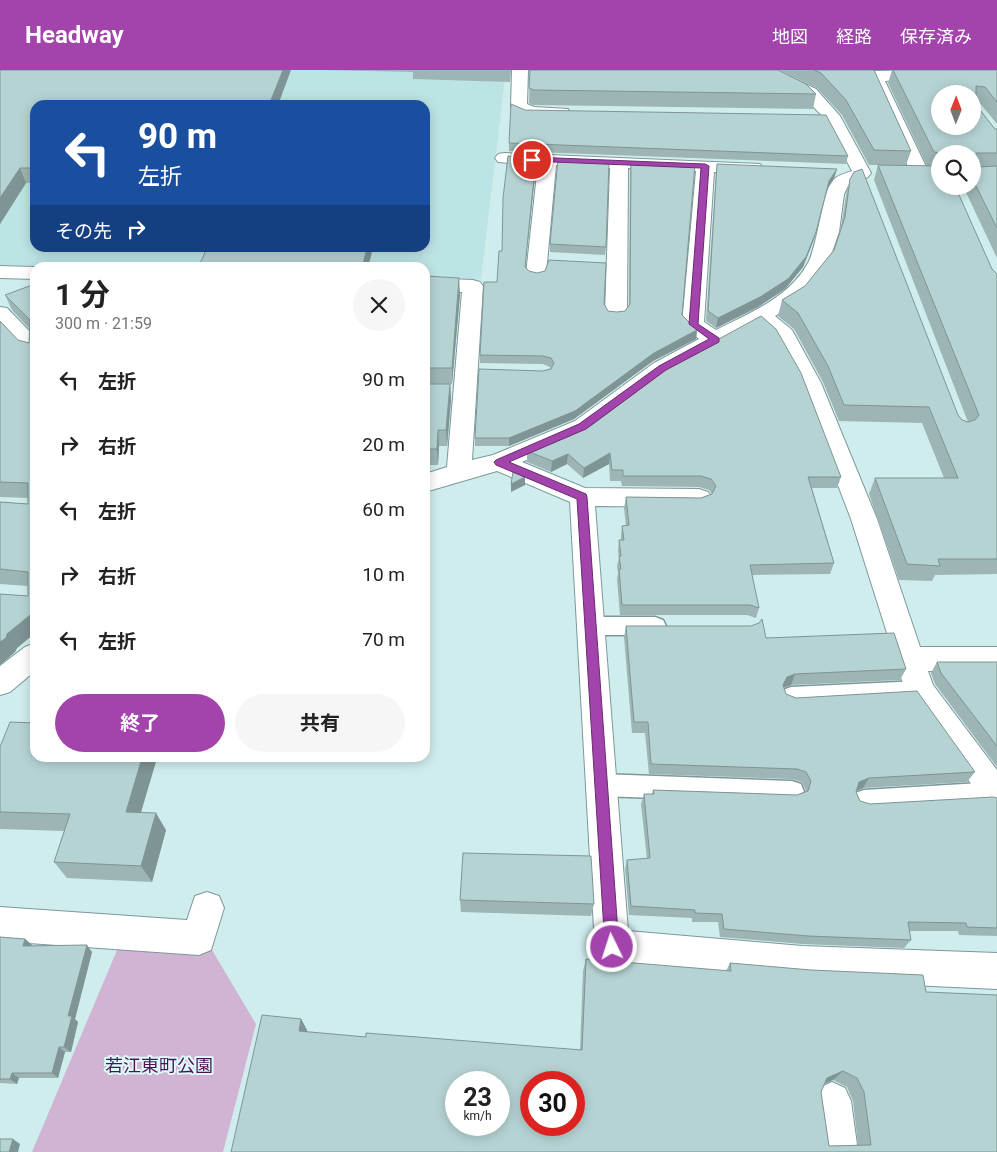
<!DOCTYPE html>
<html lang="ja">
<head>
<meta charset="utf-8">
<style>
	:root { --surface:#fff; --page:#f6f6f6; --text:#222; --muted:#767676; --accent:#a343ac }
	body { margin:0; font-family:Roboto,"Noto Sans JP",sans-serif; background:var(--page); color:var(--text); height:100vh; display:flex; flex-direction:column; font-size:19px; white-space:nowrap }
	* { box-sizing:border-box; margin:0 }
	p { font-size:16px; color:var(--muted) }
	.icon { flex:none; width:28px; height:28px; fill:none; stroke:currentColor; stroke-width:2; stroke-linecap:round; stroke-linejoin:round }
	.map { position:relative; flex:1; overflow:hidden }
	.details { position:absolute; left:30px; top:192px; width:400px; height:500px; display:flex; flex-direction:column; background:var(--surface); border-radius:15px; box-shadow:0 2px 12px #0003 }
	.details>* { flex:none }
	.top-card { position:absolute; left:30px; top:30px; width:400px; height:152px; border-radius:15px; box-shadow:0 2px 12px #0003; background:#1a4fa0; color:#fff; overflow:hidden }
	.needle { width:32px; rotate:1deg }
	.buttons { position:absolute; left:931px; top:15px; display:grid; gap:10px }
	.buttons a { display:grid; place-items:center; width:50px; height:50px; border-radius:50%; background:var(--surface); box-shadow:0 2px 12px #0003; font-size:25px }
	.speed { position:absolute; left:445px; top:1001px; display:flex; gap:10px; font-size:25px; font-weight:700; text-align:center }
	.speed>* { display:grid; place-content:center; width:65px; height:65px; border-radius:50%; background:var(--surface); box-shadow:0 2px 12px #0003; line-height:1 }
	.speed small { font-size:12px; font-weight:400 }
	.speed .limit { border:8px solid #d22; background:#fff; color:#111 }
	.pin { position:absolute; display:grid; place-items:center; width:42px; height:42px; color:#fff; margin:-21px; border:2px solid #fff; border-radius:50%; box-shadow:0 1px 5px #0007 }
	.me { position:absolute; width:55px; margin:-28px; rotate:356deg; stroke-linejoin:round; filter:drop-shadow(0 0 4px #0008) }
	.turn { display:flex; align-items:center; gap:18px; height:105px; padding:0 25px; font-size:22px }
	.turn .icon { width:65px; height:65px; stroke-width:2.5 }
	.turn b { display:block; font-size:35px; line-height:42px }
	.then { display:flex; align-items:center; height:48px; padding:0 25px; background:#0003; gap:10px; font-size:19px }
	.round { display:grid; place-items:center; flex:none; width:52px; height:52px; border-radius:26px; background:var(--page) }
	.head { display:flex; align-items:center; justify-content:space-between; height:85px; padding:0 25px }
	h1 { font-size:30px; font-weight:700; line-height:38px }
	.primary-button { display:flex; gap:10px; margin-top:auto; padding:10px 25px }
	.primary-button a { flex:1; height:58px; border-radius:30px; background:var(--accent); color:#fff; font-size:20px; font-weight:700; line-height:58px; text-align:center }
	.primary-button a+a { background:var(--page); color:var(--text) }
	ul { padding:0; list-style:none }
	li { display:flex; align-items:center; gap:15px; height:65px; padding:0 25px }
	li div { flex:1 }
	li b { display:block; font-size:19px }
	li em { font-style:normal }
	header { display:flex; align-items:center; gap:30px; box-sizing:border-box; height:70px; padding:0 25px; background:var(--accent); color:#fff }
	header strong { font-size:24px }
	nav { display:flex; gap:28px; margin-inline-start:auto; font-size:18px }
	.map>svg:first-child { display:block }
	.built { fill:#bde4e5; fill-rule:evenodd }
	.green { fill:#d1b3d3 }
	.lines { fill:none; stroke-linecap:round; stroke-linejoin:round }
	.lane-casing { stroke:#7d9899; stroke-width:3 }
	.street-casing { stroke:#7d9899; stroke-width:2 }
	.lane { fill:#fff; fill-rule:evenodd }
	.street { fill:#fff; fill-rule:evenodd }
	.wall { fill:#9db5b5; fill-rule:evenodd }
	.shaded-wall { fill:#7f9494 }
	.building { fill:#b6d3d3; stroke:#7f9494; fill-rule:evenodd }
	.route { fill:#a343ac; stroke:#6a2c70 }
	.labels { text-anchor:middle; stroke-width:4; stroke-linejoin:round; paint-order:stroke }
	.near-park-label { font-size:18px; fill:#4e1254; stroke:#defbfc }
</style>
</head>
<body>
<header>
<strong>Headway</strong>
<nav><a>地図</a><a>経路</a><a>保存済み</a></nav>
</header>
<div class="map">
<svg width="997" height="1082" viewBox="0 0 997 1082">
	<rect width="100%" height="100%" fill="#d0edee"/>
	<path class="built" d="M0 0H506L481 209 425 207V198H82L0 195ZM35 35H425V178H35Z"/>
	<path class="green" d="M120 873 212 880 256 954 223 1082H32Z"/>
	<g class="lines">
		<defs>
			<path id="lane" d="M591 547H655L663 550 666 556 663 562 655 565H591L583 562 580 556 583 550Z
				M920 611 928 613 931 620 928 627 920 629 791 637 783 634 780 627 783 620 791 617Z
				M601 704 792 711 801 714 804 722 801 730 792 733 601 726 592 723 589 715 592 707Z
				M997 712 996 734 864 742 855 739 852 731 855 723 864 720Z"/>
			<path id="street" d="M512 0H528L527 34 534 37 568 39 570 43 568 47C553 50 520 51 511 37Z
				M754 0H775L816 19 840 46 871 103 868 107 848 116 844 124 839 162 828 194 799 231 775 246 792 260 821 313 877 449 920 577H997V601H928L933 615 997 700V739L986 735 905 620 851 449 799 313 775 269 759 255 670 303 591 363 522 392 585 418 699 419 708 422 712 428 708 434 699 437 595 436 628 861 802 876 997 883V919L802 910 612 894 600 889 595 877 570 432 497 401 425 422V404L447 397 462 222 425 220V208L473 210 480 212 483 216 472 390 493 385 575 351 654 293 699 269 682 254 696 101 628 98 627 243 623 248 616 249 609 248 605 243 610 98 556 95 546 204 543 208 536 210 529 208 526 204 538 95 498 92 495 88 498 84 504 83 760 94 763 98 760 102 754 103 714 102 704 252 716 260C749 243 789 228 808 193 818 175 823 117 834 109 839 105 846 103 852 101L824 48 804 27 756 3Z
				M927 0 933 2 935 5 933 8 885 11 930 105 927 109 921 110 915 109 912 105 867 6 869 3 875 1Z
				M0 196 35 197 37 198H35V209L0 208Z
				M0 237 7 238 35 267V287L27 285 0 256Z
				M35 573V601L10 622 0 625V596L25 577Z
				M207 822 219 826 224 838 211 880 199 885 0 871V837L187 850 195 826Z
				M832 1012 845 1018 851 1031 858 1082H820L813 1031 819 1018Z"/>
		</defs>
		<use href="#lane" class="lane-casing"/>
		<use href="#street" class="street-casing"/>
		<use href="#lane" class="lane"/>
		<use href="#street" class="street"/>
	</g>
	<path class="wall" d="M0 0 35 35V113H26L0 154Z
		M321 0H511L510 12 413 9V2Z
		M530 0 816 24 813 39 533 35 529 33Z
		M779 0H874L911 81 906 95 927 96 888 13 892 0H997V54L979 32 976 31V35L995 59H997V188L963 116H972V84H940V116L992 199 997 204V504L935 505 932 511 899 510 869 424 875 408H944L922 353 839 351 823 312 794 259 778 246 782 230 805 216 834 180 841 158 846 125 850 109 958 345 962 350 968 352 874 110 878 95H869L842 45 817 18Z
		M525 40 848 86 846 94 509 81V73Z
		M631 92 682 245 697 260 696 269 653 291 574 349 509 376H475V368L543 301 551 298 550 297 543 294 480 293V285L497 212 502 181 536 97 525 197 529 201 604 234 608 241 617 242 625 241 629 236 630 100Z
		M717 94 834 109 827 120 813 172 803 197 785 219 758 237 716 258 706 251 716 104Z
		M550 174 606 177 605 185 550 182Z
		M425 206 460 224 452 314H450L451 330 447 376H439L438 395H425Z
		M35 214V563L17 578 15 582 0 595V524L28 526V516L0 514V432L28 434V428L0 427V251L18 270 29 273V258L12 240 5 225Z
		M593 354 841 407 837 418H812L834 493 830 504 752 505 759 538 756 548 747 545H620L617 509 618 503 617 496 619 488 618 481 619 470H621V466L622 456H626L624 438 626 427 701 428 712 424 709 420 699 417 622 416 621 411H610L609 394 583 408 567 394 551 402 527 392V381Z
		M626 556 766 568 906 599 900 610 791 615 783 618 786 624 975 702 967 712 863 718 856 722 860 731 870 734 997 728V866L959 865 958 861H909L911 870 904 878 802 874 720 867 718 852H692V848L629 845 625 799 627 790 647 789 641 734 644 724H652L653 720 797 725 806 721 802 712 792 709 649 704 645 663H632L624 567Z
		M937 592H997V697L935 614 931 603Z
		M0 677 157 688 141 742 166 760 152 812 67 808 54 792 64 761 0 759Z
		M460 830 594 834 591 846 461 842Z
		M0 867 25 869 32 875V876L92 882 75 949 78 952 71 982H65L58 1008H19L17 1014 0 1013Z
		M586 889 726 901 730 893 926 922 997 1082H231L301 949 307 960V962L366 967 580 980 583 901ZM833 1010 847 1017 853 1031 858 1075 829 1076 821 1022 824 1014Z"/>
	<path class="shaded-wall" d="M283 0H291L278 35H269Z
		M536 88V97L524 205 525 197Z
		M20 98 26 113 0 154V128Z
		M837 99 834 109 826 120 829 111Z
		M816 162 813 172 803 197 785 219 758 237 716 258 718 248Z
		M367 178H373L368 198H362Z
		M459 208 460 224 452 314V298Z
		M697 260 696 269 653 291 574 349 509 376V368L654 283Z
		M450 314 451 330 447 376 446 360Z
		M438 360 439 376 438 395 437 379Z
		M610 383 609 394 583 408 584 398Z
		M568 384 567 394 551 402 552 391Z
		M525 407V415L511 422V414Z
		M35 541V563L17 578 15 582 0 595V572L7 564Z
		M795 604 791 615 782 618 783 615 787 607Z
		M142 688H157L136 759 126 742Z
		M869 708 863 718 853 722 859 712Z
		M156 743 166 760 152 812 141 796Z
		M25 869 32 875 30 882 23 876Z
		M87 875 92 882 75 949 78 952 71 982 64 977 68 946Z
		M301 949 307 960 305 972 299 961Z
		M59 977 65 982 58 1008 52 1003Z
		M843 1001 833 1010 817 1017 827 1008Z
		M12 1003 19 1008 17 1014 10 1009Z
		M13 1069 20 1074 18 1082H9Z"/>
	<path class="building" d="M0 0H283L269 35H35V98H20L0 128Z
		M530 0H778L806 14 816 24 534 20 529 18Z
		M814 0H874L911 81 874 80 846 30 821 3Z
		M893 0H997V32L985 17 976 16V35L995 59H997V83H976L977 97 997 96V158L972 108V84H947L934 82ZM940 24H972V56H940Z
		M511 34 525 40 826 45 848 86 509 73Z
		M508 86 536 88 525 197 529 201 537 203 545 201 549 190 606 193 604 234 608 241 617 242 625 241 630 234 631 92 695 95 682 245 697 260 654 283 575 341 509 368H475L479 299 543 301 551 299 554 293 551 288 543 286 480 285 484 212H497L499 181H502L503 128Z
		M558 89 609 92 606 177 550 174Z
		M717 94 837 99 829 111 816 162 806 187 788 209 760 227 718 248 708 241Z
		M878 95 940 96V116H955L992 199 997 204V489H938L940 496 907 494 875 408H958L929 337 844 335 828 296 798 243 782 230 805 216 834 180 845 147 850 109 854 102 862 99 958 345 962 350 968 352 975 350 979 345Z
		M207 178H367L362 198H198Z
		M127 193H148L151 198H113Z
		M108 194 111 198H98Z
		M425 206 459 208 452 298H425Z
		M35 214V541L7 564 6 568 0 572V524L28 526V502L0 499V432L28 434V413L0 412V251L18 270 29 273 30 250 5 225Z
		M761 246 776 259 801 303 841 407H808L834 493 750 495 759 538 750 535H622L619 499H621L619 486H621L619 470H624L622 456 629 455 626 427 701 428 712 424 716 416 711 409 701 406H623V400H612L610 383 584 398 568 384 552 391 527 381 593 354 673 294Z
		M425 314H450L446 360H438L437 379H425Z
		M513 402 525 407 511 414Z
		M762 549 766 568 894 563 906 599 795 604 787 607 783 615 786 624 796 628 917 621 975 702 869 708 859 712 856 722 860 731 870 734 993 727 997 728V858L967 857 966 853 908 852 911 870 808 866 724 859 722 844 695 843V840L631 836 627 790 650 788 644 724H654L653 720 797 725 808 721 811 711 806 702 797 699 651 694 648 652H634L626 556H751L759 553Z
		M937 592H997V676L941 603Z
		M10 652 35 653V688H142L126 742 156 743 141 796 54 792 70 744 0 742V677Z
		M463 783 591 786 594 834 460 830Z
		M0 867 25 869 23 876 87 875 68 946H72L64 977H59L52 1003H12L10 1009H0Z
		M586 889 731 901 730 893 811 900 923 905 926 922 997 925V1082H231L262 945 301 949 299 961 366 967V963L582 980ZM843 1001 857 1008 864 1022 871 1075 829 1076 821 1022 827 1008ZM456 1012H499V1055H456ZM531 1012H574V1055H531Z
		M0 1069H13L9 1082H0Z"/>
	<path class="route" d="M532 87 705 94 709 96 698 254 719 268V272L666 300 586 359 509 392 586 424 587 427 619 877 617 882 612 884 607 882 605 877 577 429 496 395 494 392 496 390 579 354 659 296 709 269 689 254 701 98 530 91V88Z"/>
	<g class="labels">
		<g class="near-park-label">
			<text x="159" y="1002">若江東町公園</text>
		</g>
	</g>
</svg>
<div class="buttons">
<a><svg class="needle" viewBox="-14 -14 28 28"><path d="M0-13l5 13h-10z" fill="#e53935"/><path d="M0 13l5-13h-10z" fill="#767676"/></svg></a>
<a><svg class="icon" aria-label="search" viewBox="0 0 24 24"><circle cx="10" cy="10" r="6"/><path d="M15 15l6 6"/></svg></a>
</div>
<div class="speed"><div>23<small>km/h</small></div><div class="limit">30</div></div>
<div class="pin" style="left:532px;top:90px;background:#d93025"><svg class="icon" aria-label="arrive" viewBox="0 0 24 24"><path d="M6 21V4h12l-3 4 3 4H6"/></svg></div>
<svg class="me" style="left:612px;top:877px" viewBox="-20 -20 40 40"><circle r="17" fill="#a343ac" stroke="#fff" stroke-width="3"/><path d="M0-11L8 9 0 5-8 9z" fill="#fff"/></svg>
<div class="top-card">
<div class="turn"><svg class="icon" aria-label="left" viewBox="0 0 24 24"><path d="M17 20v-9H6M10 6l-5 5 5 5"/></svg><div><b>90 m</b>左折</div></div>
<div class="then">その先<svg class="icon" aria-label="right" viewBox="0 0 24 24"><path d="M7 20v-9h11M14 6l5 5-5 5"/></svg></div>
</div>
<section class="details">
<div class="head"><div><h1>1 分</h1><p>300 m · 21:59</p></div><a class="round"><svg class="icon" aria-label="close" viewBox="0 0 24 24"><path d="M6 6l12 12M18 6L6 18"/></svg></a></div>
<ul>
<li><svg class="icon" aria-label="left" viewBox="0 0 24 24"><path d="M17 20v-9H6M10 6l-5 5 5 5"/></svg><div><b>左折</b></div><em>90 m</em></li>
<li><svg class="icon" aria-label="right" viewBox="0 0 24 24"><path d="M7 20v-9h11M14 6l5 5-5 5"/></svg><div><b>右折</b></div><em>20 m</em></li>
<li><svg class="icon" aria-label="left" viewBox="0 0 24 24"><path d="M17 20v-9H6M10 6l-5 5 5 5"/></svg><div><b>左折</b></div><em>60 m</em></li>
<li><svg class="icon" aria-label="right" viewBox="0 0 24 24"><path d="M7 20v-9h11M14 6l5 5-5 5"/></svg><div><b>右折</b></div><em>10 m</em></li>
<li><svg class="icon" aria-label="left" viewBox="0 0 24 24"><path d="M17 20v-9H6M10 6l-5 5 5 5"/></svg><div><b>左折</b></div><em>70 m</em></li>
</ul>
<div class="primary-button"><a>終了</a><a>共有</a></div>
</section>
</div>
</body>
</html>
